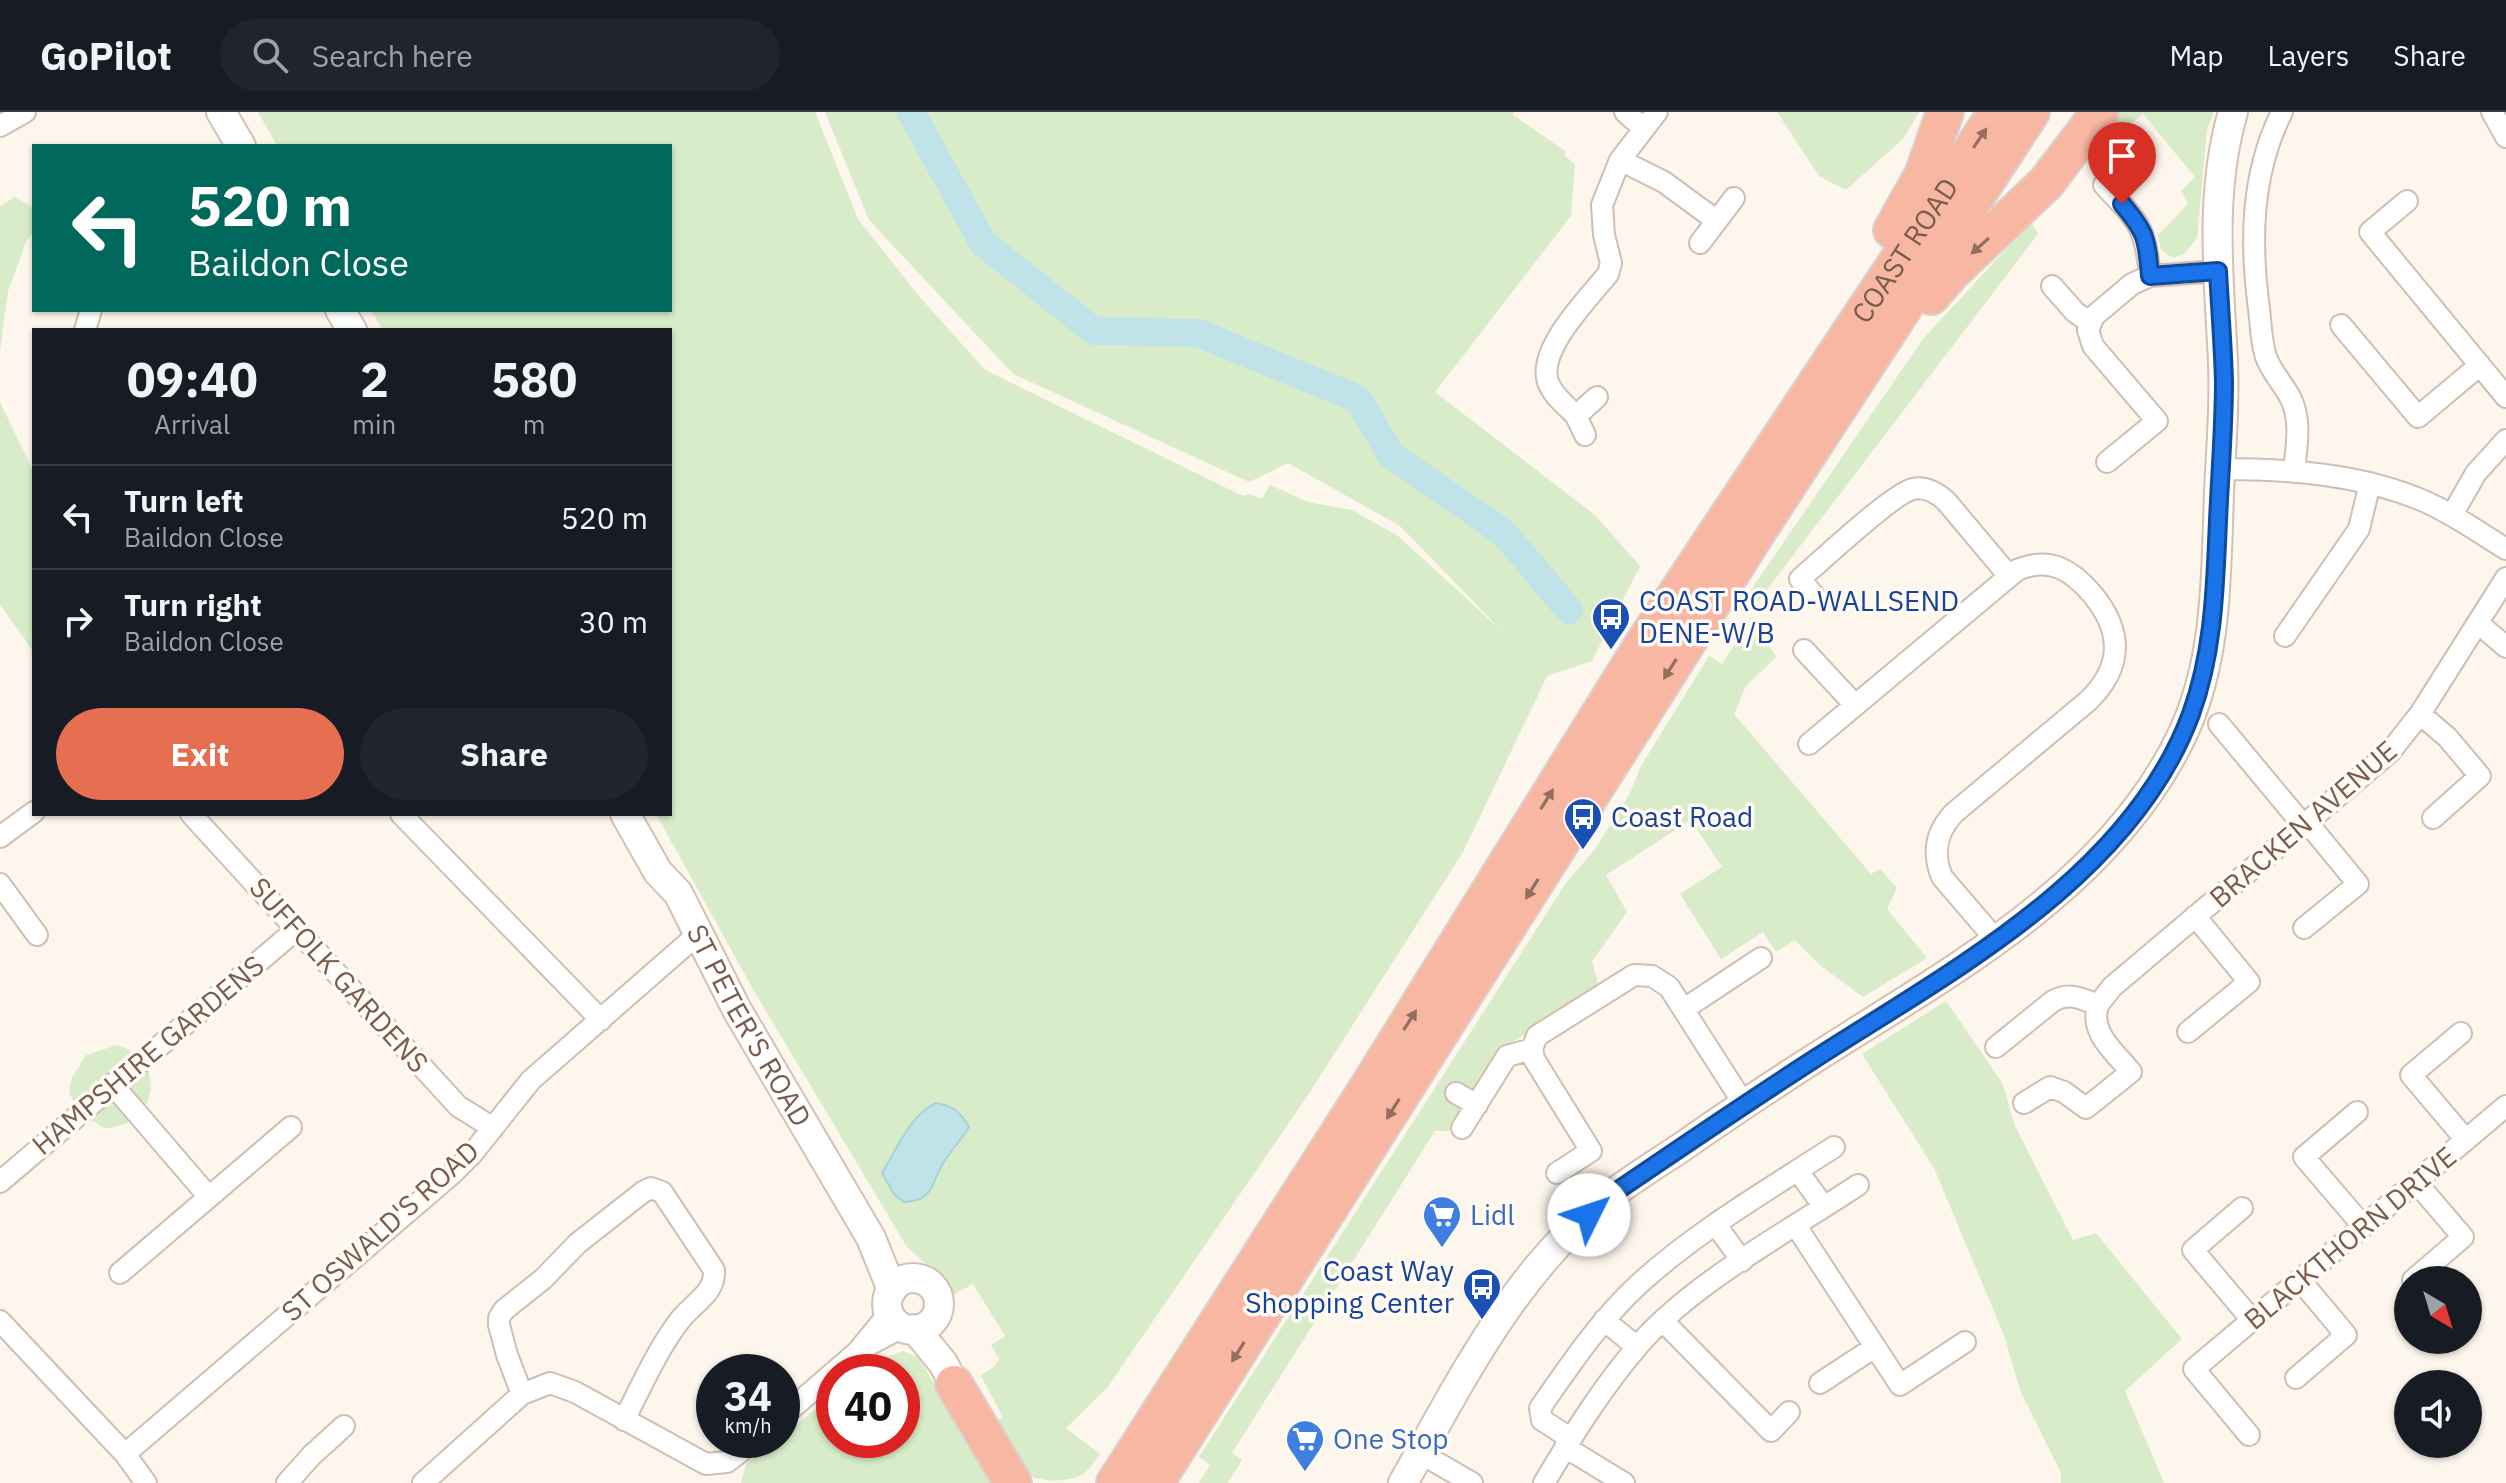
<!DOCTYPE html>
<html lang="en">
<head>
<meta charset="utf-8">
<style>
	:root { --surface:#171b24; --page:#20242c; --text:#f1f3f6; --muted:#9ea1a6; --line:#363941; --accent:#e76f51 }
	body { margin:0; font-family:"IBM Plex Sans",sans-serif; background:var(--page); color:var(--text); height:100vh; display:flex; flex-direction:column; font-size:30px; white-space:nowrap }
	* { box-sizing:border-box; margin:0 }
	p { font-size:26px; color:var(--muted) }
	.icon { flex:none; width:44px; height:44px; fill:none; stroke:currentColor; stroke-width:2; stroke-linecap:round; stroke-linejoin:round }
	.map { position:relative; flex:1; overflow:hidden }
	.sheet { position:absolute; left:32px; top:216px; width:640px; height:488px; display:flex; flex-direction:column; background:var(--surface); border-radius:0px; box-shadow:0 2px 6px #0004 }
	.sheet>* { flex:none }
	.top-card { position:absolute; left:32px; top:32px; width:640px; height:168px; border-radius:0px; box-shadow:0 2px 6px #0004; background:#00695c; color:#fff; overflow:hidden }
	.needle { width:52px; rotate:142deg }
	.fabs { position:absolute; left:2394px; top:1154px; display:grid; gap:16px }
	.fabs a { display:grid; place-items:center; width:88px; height:88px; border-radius:50%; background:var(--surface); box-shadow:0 2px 6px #0004; font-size:40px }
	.speed { position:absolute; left:696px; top:1242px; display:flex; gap:16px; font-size:40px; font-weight:700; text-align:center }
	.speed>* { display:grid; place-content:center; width:104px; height:104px; border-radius:50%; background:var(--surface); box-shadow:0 2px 6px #0004; line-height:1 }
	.speed small { font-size:20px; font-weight:400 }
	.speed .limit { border:12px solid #d22; background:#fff; color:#111 }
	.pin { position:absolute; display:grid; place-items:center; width:68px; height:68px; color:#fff; margin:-82px -34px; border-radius:50% 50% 50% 0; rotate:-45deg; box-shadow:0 0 8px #0007 }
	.pin .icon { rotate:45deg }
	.me { position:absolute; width:88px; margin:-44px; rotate:49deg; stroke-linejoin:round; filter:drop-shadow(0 0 6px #0008) }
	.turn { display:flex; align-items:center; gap:28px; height:168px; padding:0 24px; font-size:36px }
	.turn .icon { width:104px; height:104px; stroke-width:2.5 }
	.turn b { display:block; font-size:56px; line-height:68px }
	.eta { display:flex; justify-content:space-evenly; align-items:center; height:136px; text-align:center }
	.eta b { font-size:48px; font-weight:800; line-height:56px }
	.cta { display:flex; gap:16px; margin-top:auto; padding:16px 24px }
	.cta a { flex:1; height:92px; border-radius:48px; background:var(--accent); color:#fff; font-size:32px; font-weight:800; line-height:92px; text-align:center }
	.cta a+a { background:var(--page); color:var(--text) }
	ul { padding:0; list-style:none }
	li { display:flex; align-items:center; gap:24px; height:104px; padding:0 24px; border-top:2px solid var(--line) }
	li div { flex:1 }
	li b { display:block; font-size:30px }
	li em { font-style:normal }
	header { display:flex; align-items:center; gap:48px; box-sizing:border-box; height:112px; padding:0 40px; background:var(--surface); border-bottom:2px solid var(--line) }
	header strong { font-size:38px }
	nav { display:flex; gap:44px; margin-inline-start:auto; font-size:28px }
	.search { width:560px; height:72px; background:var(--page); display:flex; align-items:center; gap:20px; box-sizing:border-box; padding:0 28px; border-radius:44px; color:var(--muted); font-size:30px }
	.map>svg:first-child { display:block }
	.green { fill:#d8ecc9 }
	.water { fill:#bfe3e8; stroke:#a5d3da; stroke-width:2 }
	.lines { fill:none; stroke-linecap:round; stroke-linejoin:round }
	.river { stroke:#bfe3e8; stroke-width:28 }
	.street-casing { stroke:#d1beb0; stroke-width:24 }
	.secondary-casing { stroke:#d6c0b0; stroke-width:32 }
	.highway-casing { stroke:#dad1cd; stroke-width:40 }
	.street { stroke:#fff; stroke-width:20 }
	.secondary { stroke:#fff; stroke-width:28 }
	.highway { stroke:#f7b7a3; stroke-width:36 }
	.oneway { fill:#936e5e }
	.route-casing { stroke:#114b97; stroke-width:20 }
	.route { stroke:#1a73e8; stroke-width:14 }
	.labels { text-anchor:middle; stroke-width:7; stroke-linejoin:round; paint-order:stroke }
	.street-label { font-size:28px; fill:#7a5c4d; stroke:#fffaf3 }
	.transit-label { font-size:28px; fill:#164399; stroke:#fffaf3; text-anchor:start }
	.shop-label { font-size:28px; fill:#366cbe; stroke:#fffaf3; text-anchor:start }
</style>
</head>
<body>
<header>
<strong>GoPilot</strong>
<div class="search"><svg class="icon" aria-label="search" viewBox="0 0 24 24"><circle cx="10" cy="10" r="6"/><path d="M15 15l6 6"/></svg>Search here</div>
<nav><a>Map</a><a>Layers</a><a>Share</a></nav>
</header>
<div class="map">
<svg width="2506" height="1371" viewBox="0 0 2506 1371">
	<rect width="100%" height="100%" fill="#fdf6ec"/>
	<path class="green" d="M258 0H815L858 107 918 183 985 258 1243 384 1249 382 1262 387 1270 373 1308 390 1352 398 1398 424 1504 521 1400 414 1288 351 1249 370 1013 262 869 108 825 0H1513V3L1565 39V44L1575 52 1571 104 1435 280 1595 403 1640 454 1592 549 1547 564 1463 740 1308 983 1107 1276 1066 1316 1100 1342C1095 1349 1090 1357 1083 1362 1069 1371 1037 1371 1024 1360 1014 1350 1003 1323 996 1310L1003 1305 981 1264 995 1254 999 1247 991 1233 1005 1224 973 1172 949 1185C941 1163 924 1150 907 1135L754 879 656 702H670V218H383L371 198H670V34H277Z
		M1777 0H1919L1904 26 1846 78 1819 64Z
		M2119 0H2214L2207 18 2197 126 2184 142 2173 146 2161 138 2158 123 2188 92 2181 79 2195 65 2143 2 2079 55Z
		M15 85 34 96V118L26 130 8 179 0 239V94Z
		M2031 110 2038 122 1753 496 1744 488 1923 227Z
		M0 290 34 361V541L0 492Z
		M1752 505 1776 545 1746 574 1734 602 1871 762 1880 757 1897 776 1887 797 1927 846 1863 885 1821 854 1795 828 1776 840 1763 820 1721 847 1680 782 1722 755 1691 708 1606 763 1627 800 1592 849 1599 875 1500 938 1475 976 1464 978 1458 990 1460 1000 1449 1019H1435L1232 1341 1242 1348 1228 1371H1199L1210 1353 1199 1345 1566 771 1595 737 1629 683 1641 654 1709 544 1722 552Z
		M1946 889 2003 972 2014 1012 2073 1128 2096 1121 2182 1227 2125 1279 2164 1371H2061V1361L2020 1278 2004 1223 1934 1056 1862 942Z
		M117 933C169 948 158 1015 104 1016L79 1001 69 980 72 966 86 943Z
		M903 1239 919 1246 992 1371H741L746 1352 777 1328H782V1324L834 1282V1328H902V1260H861L872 1251Z"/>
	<path class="water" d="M936 991C954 994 960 1000 969 1015 961 1028 950 1040 942 1053 931 1073 933 1089 904 1090L894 1082 882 1061C897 1037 909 1004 936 991Z"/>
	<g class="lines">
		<path class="river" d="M911 0 983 131 1094 219 1198 221 1358 287 1391 343 1504 421 1569 498"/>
		<defs>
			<path id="street" d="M1625 0 1643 16
				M2282 0C2251 62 2250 129 2259 197 2261 213 2261 230 2266 245 2272 261 2284 273 2291 287 2302 310 2296 336 2294 360
				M2492 0 2506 25
				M0 14 25 0
				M1620 48 1664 70 1717 109
				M2104 73C2138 110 2145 112 2150 164
				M2407 89 2370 120 2506 285
				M1700 131 1734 86
				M2052 174 2075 200 2090 211
				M2341 213 2418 305 2480 253
				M85 218 91 198
				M1576 304C1566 293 1553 284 1548 270 1537 237 1589 186 1608 162L1611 151 1604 123 1602 93 1620 48 1657 0
				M1585 323 1576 304 1597 285
				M2107 350 2157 309 2093 234 2088 218 2094 204 2100 199 2132 172 2150 164 2218 159
				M2220 357C2290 357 2362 362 2426 390 2455 403 2480 421 2506 437
				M2452 403 2476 361 2506 328
				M1813 482 1800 467C1820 450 1893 381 1913 377 1926 374 1937 381 1946 389L2009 464
				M2478 511 2506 535
				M2285 524 2359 417 2370 371
				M1804 538 1855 593
				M2420 602 2447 625 2480 664 2433 706
				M2219 612 2303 713
				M1809 632 2017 458C2050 444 2072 458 2093 483 2123 520 2123 555 2088 589L1954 701C1936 720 1932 741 1942 765L1996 828
				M191 702 458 994 493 1016
				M401 702 601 908
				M0 725 34 700
				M0 772 37 823
				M2304 816 2358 772 2307 710
				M2098 893 2112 875 2390 640 2420 602 2506 466
				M1684 897 1761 846
				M2188 920 2249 870 2195 804
				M2461 921 2411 963 2466 1028
				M1996 935 2053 889C2069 880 2081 886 2098 893 2089 921 2115 940 2131 960L2086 996 2064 980 2050 975 2024 991
				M1532 937 1534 947 1591 1039 1557 1061
				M112 972 209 1085
				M1456 981 1477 993
				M2357 1000 2304 1045 2363 1114
				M1462 1016 1507 944 1532 937 1537 924 1634 863 1652 864 1669 875 1744 992
				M1798 1059 1824 1095
				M0 1070 297 817
				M2242 1096 2193 1138 2252 1208
				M1716 1113 1742 1149
				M1796 1114 1900 1273 1965 1230
				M120 1161 291 1015
				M2413 1168 2463 1125 2416 1070
				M1604 1208 1637 1235
				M0 1209 125 1342 146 1371
				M1663 1209 1771 1319 1789 1300
				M867 1234 903 1215
				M2296 1266 2346 1223 2300 1168
				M1820 1271 1875 1235
				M522 1282 507 1243 499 1213V1206L504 1198 543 1167 578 1131 643 1080 651 1076 662 1080 714 1158C716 1181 692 1192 680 1208 657 1238 641 1275 624 1308
				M782 1305 857 1240 889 1201
				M2249 1323 2194 1257 2506 994
				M1570 1326 1542 1308 1540 1296C1570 1253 1600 1208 1639 1172 1697 1119 1768 1078 1834 1035
				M1565 1335 1624 1371
				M1420 1341 1472 1371
				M125 1342 452 1062 472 1042 531 968 697 823
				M287 1371 312 1343 344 1314
				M423 1371 522 1282 550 1271 575 1280 706 1352 727 1350 756 1328
				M1544 1371C1572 1324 1602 1276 1637 1235 1690 1172 1789 1119 1858 1073"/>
			<g id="secondary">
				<path d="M221 0 241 34"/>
				<path d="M340 198 352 218"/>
				<path id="s1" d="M625 702 658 760 678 781 737 898 871 1126 892 1178"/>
				<circle cx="913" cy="1192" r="26"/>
				<path d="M915 1217 943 1251 954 1272"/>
				<path d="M1403 1371C1461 1269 1515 1158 1610 1084 1633 1066 1658 1051 1682 1035 1739 995 1797 957 1856 920 1981 842 2120 758 2184 619 2218 544 2216 461 2219 380 2221 337 2225 293 2223 250 2219 166 2209 82 2233 0"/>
			</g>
			<g id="highway">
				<path d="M1892 118 1923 63 1945 0"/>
				<path d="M1931 184 1952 160 2046 71 2100 0"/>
				<path d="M954 1272 1013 1371"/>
				<path id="s2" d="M1115 1371 1369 974 1642 534 1997 0"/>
				<path d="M1155 1371 1757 420 2031 0"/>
			</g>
		</defs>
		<use href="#street" class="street-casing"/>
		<use href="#secondary" class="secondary-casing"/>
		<use href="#highway" class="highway-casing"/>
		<use href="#street" class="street"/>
		<use href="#secondary" class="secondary"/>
		<use href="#highway" class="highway"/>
	</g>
	<defs><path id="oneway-solid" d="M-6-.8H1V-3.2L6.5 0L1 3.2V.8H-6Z" transform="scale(2)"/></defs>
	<g class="oneway">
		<use href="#oneway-solid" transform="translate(1980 26) rotate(-56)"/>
		<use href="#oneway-solid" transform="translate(1980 134) rotate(138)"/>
		<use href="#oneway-solid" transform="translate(1670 557) rotate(122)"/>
		<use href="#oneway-solid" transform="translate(1547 687) rotate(-58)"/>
		<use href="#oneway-solid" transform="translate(1532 777) rotate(122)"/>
		<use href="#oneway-solid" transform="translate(1410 908) rotate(-58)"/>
		<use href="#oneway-solid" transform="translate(1393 997) rotate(122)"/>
		<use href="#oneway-solid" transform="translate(1238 1240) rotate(122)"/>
	</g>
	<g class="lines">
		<defs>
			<path id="route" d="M1589 1103 1608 1085C1677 1038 1746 991 1816 946 1953 858 2131 764 2191 602 2214 539 2215 475 2218 409 2220 363 2224 316 2224 269 2223 233 2220 196 2218 159L2150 164C2147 127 2146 120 2122 92"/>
		</defs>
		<use href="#route" class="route-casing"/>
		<use href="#route" class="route"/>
	</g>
	<defs>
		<symbol id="bus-pin" viewBox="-11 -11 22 30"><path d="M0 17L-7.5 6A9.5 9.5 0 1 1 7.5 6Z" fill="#1a4fb4" stroke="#fffaf3"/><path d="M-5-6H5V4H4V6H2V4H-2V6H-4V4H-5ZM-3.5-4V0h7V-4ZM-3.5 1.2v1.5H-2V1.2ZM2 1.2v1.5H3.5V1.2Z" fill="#fff"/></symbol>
		<symbol id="supermarket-pin" viewBox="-11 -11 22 30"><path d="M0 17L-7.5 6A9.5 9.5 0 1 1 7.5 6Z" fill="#3f7fe0" stroke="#fffaf3"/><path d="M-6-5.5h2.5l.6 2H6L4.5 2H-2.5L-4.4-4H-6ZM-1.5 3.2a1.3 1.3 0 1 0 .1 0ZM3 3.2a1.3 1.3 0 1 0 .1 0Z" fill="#fff"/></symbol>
	</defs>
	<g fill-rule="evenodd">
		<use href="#bus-pin" x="1589" y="483" width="44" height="60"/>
		<use href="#bus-pin" x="1561" y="683" width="44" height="60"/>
		<use href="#supermarket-pin" x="1420" y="1081" width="44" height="60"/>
		<use href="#bus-pin" x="1460" y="1153" width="44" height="60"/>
		<use href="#supermarket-pin" x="1283" y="1305" width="44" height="60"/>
	</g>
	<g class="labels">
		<g class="street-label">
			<text dy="10" stroke="none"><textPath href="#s2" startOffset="1464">COAST ROAD</textPath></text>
			<text transform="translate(2303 712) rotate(-41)" y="10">BRACKEN AVENUE</text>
			<text transform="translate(339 863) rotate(48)" y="10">SUFFOLK GARDENS</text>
			<text dy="10" stroke="none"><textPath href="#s1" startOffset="246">ST PETER'S ROAD</textPath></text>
			<text transform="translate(148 943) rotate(-40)" y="10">HAMPSHIRE GARDENS</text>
			<text transform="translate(380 1119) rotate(-42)" y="10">ST OSWALD'S ROAD</text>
			<text transform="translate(2350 1126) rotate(-40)" y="10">BLACKTHORN DRIVE</text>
		</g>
		<g class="transit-label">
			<text x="1639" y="499">COAST ROAD-WALLSEND<tspan x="1639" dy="32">DENE-W/B</tspan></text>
			<text x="1611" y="715">Coast Road</text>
			<text x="1454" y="1169" text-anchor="end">Coast Way<tspan x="1454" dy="32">Shopping Center</tspan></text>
		</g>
		<g class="shop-label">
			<text x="1470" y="1113">Lidl</text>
			<text x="1333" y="1337">One Stop</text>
		</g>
	</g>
</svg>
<div class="fabs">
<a><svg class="needle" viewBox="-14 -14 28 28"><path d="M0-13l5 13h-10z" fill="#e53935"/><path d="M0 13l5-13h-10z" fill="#9ea1a6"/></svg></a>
<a><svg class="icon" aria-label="sound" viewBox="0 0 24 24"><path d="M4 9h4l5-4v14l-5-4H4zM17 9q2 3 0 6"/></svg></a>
</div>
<div class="speed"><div>34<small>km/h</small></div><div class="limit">40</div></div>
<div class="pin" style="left:2122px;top:92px;background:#d93025"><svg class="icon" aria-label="arrive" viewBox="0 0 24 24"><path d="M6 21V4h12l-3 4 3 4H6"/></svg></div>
<svg class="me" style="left:1589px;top:1103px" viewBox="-20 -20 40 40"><circle r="19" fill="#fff"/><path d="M0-13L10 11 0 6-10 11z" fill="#1a73e8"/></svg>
<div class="top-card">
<div class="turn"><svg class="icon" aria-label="left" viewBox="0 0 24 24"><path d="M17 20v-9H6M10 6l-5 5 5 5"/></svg><div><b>520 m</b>Baildon Close</div></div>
</div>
<section class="sheet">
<div class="eta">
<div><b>09:40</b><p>Arrival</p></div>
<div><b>2</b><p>min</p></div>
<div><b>580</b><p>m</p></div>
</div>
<ul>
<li><svg class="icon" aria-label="left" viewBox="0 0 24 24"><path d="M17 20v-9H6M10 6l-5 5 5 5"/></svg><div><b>Turn left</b><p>Baildon Close</p></div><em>520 m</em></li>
<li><svg class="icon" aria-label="right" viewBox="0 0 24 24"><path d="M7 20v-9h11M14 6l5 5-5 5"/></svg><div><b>Turn right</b><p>Baildon Close</p></div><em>30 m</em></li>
</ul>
<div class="cta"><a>Exit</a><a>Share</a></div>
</section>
</div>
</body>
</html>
